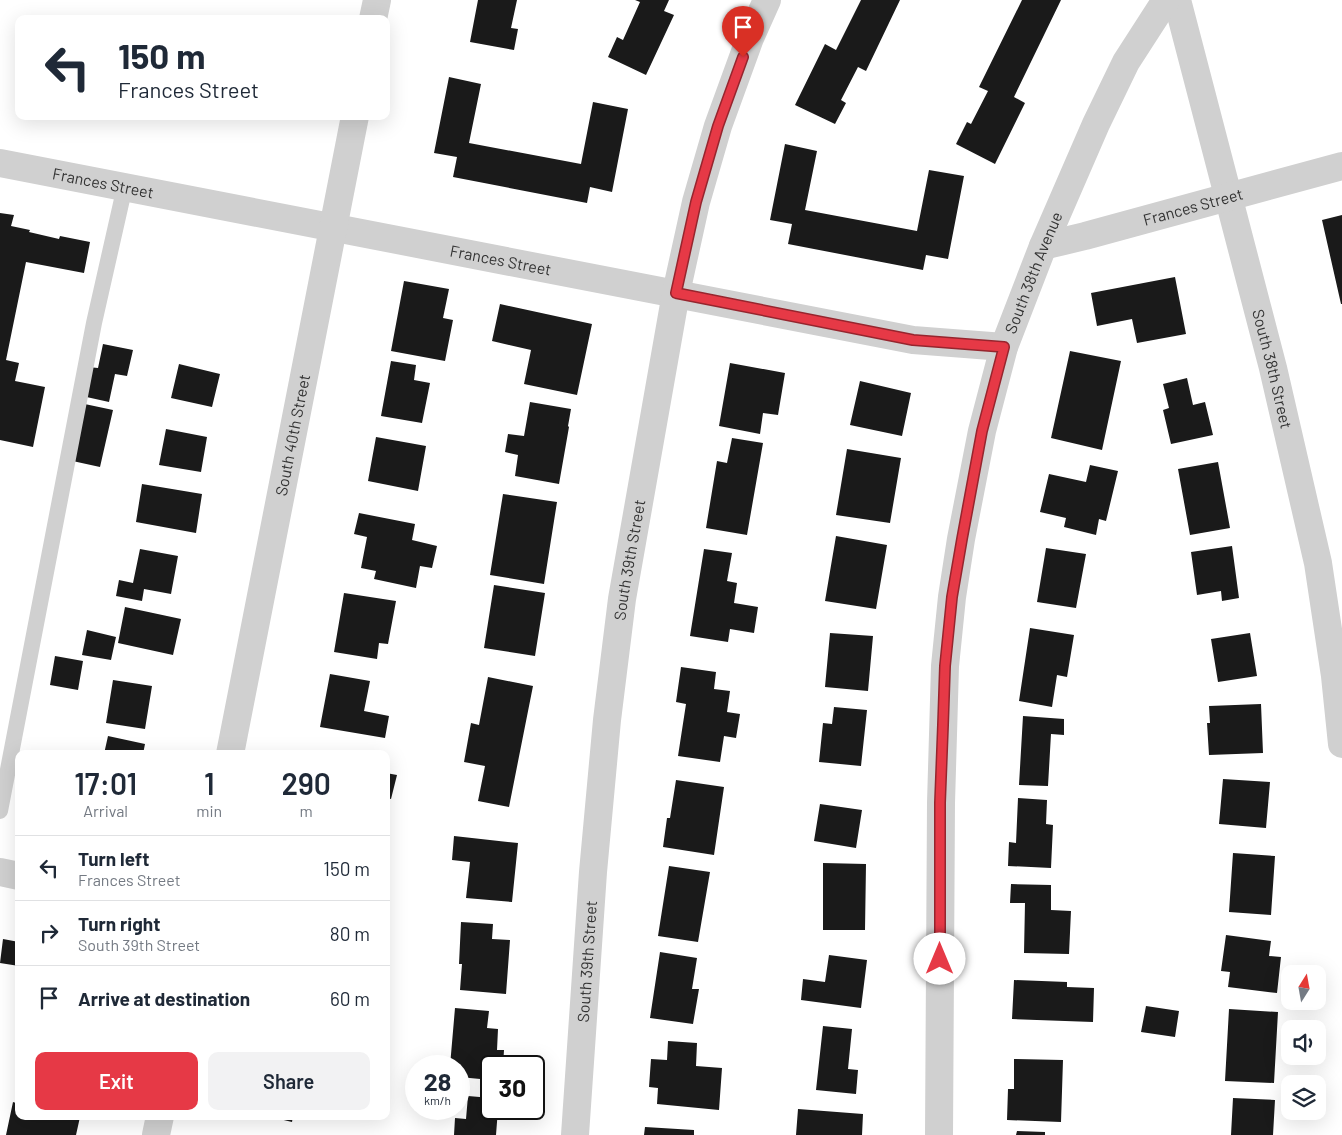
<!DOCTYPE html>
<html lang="en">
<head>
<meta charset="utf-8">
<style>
	:root { --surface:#fff; --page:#f2f2f3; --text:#1f2937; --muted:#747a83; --line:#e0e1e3; --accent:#e63946 }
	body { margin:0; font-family:Barlow,sans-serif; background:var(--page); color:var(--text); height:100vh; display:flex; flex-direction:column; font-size:19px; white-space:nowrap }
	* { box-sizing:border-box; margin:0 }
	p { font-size:16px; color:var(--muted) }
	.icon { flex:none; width:28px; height:28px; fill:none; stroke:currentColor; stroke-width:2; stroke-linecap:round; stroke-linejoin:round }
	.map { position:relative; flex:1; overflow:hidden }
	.sheet { position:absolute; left:15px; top:750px; width:375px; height:370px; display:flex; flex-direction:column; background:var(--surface); border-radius:10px; box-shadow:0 5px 20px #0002 }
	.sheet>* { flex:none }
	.banner { position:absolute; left:15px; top:15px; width:375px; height:105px; border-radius:10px; box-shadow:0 5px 20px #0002; background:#fff; color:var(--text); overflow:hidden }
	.needle { width:32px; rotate:11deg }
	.buttons { position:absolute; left:1281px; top:965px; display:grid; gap:10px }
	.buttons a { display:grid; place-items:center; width:45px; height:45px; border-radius:10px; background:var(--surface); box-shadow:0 5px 20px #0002; font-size:25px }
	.speed { position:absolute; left:405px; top:1055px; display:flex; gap:10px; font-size:25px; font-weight:700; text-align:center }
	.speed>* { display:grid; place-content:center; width:65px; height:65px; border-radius:50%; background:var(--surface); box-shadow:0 5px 20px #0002; line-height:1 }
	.speed small { font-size:12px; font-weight:400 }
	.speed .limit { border:2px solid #111; border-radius:8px; background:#fff; color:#111 }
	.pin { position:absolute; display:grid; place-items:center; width:42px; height:42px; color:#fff; margin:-51px -21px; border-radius:50% 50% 50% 0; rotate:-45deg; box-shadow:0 0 5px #0007 }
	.pin .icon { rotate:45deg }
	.me { position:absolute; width:55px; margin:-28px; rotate:0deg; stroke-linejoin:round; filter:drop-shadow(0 0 4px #0008) }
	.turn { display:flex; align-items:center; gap:18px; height:105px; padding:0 20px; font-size:22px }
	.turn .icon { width:65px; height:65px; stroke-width:2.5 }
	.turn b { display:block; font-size:35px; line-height:42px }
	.eta { display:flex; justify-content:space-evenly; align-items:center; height:85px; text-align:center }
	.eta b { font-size:30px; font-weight:600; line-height:35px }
	.cta { display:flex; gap:10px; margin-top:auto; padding:10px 20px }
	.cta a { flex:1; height:58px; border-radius:10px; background:var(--accent); color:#fff; font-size:20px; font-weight:600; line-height:58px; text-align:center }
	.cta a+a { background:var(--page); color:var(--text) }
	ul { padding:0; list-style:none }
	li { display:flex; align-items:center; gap:15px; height:65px; padding:0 20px; border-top:1px solid var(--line) }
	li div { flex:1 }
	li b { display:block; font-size:19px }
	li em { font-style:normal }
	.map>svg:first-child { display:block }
	.building { fill:#1a1a1a }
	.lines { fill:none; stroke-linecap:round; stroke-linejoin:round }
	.service { stroke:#d0d0d0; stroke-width:16 }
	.minor { stroke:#d0d0d0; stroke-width:28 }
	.route-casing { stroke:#96252e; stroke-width:12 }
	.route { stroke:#e63946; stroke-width:9 }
	.labels { text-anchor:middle; stroke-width:5; stroke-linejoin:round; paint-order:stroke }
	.street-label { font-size:16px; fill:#333; stroke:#fff }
</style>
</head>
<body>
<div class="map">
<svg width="1342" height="1135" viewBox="0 0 1342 1135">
	<rect width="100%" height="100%" fill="#fff"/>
	<path class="building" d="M478 0H517L511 28 518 29 514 50 470 42Z
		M635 0H669L664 11 674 15 646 75 608 57 617 37 623 40 640 2Z
		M861 0H900L866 71 858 67 841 100 846 103 835 124 795 105 825 44 836 50Z
		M1022 0H1061L1014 97 1025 103 995 164 956 144 967 122 971 124 988 91 979 87Z
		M449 77 481 84 469 143 581 164 593 102 628 109 612 192 590 187 587 203 453 177 457 157 434 153Z
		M785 144 817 151 805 210 917 231 929 170 964 176 948 259 926 255 923 270 788 244 792 224 770 220Z
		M0 213 14 215 11 226 30 230 29 232 59 239 60 236 90 242 84 273 26 262 6 360 19 363 15 381 45 387 33 447 0 440Z
		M1342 215V304H1341L1322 220Z
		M1175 277 1186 334 1137 343 1132 319 1097 326 1091 293Z
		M404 281 449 289 443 318 453 320 445 361 391 351Z
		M500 304 592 324 577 395 524 384 531 350 492 341Z
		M103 344 133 350 127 376 115 374 109 402 82 396 88 367 98 368Z
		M1070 351 1121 361 1102 450 1051 438Z
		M391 361 416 365 414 380 430 383 422 423 381 416Z
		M730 363 785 373 778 415 763 413 760 434 719 426Z
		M179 364 220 374 212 407 171 398Z
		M1187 378 1193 405 1205 402 1213 435 1171 444 1163 410 1169 408 1163 384Z
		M860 381 911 393 902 436 850 425Z
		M530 402 571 409 568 426 569 427 559 484 515 476 518 455 505 452 508 434 524 436Z
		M80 403 113 410 100 467 68 460Z
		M166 429 207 437 201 472 159 465Z
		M376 437 426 446 418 491 368 481Z
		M732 438 763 443 747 535 706 528 717 461 727 463Z
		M847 449 901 458 890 523 836 515Z
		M1218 462 1230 528 1190 535 1178 469Z
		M1090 465 1118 471 1106 521 1099 519 1096 535 1064 527 1066 518 1040 512 1049 474 1086 482Z
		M142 484 202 494 196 533 136 522Z
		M503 494 557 502 544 584 490 575Z
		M359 513 415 524 412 540 437 546 432 568 420 566 416 588 374 579 376 571 361 568 367 537 354 534Z
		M836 536 887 545 876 609 825 601Z
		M1232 546 1239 598 1222 601 1221 591 1197 595 1191 552Z
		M1046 548 1086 554 1076 608 1037 602Z
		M140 549 178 556 171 594 144 589 142 601 116 596 119 580 133 583Z
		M704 549 732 553 727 581 737 583 734 603 758 607 754 633 730 629 728 642 690 636Z
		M494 585 545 593 535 656 484 648Z
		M344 593 396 601 388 644 379 643 377 659 334 652Z
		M125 607 181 619 173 655 118 643Z
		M1030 628 1074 635 1067 677 1057 675 1052 707 1019 701Z
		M87 630 116 637 111 660 82 655Z
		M830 633 873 636 868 691 825 687Z
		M1250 633 1257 676 1218 682 1211 639Z
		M55 656 83 661 78 690 50 685Z
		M681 667 716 672 714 689 730 691 727 712 740 714 736 738 724 736 720 762 678 756 686 704 676 702Z
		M330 674 370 681 364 711 389 716 385 738 320 727Z
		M488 677 533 686 509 807 478 801 485 766 464 762 471 723 479 725Z
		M113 680 152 686 145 729 106 723Z
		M1261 704 1263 753 1209 755 1207 723H1210L1209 706Z
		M834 707 867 710 861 766 819 762 823 723 832 724Z
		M1023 716 1064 719V735L1051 734 1048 786 1019 785Z
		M108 736 145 744 143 754H104Z
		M386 773 397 775 391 799 386 798Z
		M1223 779 1270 782 1266 828 1219 824Z
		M676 780 724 787 714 855 663 847 667 818H670Z
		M1018 798 1047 800 1046 824 1053 825 1051 868 1008 866 1009 842 1016 843Z
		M820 804 862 810 856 848 814 841Z
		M454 836 518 843 512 902 466 898 470 862 452 860Z
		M1233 853 1275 856 1271 915 1229 912Z
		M823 863 866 864 865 930H823Z
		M669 866 710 872 698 942 658 936Z
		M1011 884 1051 885V910L1071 911 1069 954 1024 953 1025 903H1010Z
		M461 922 493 924 492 939 510 940 506 994 460 990 462 964H459Z
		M1226 935 1271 941 1269 956 1281 957 1277 993 1228 987 1230 972 1221 971Z
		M3 939 19 942V966L0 963Z
		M660 952 697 958 692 989H699L693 1024 650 1018Z
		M829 955 867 960 861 1008 801 1000 803 979 825 982Z
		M1014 980 1067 982V987L1094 988 1093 1022 1012 1019Z
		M1146 1006 1179 1011 1175 1037 1141 1032Z
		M455 1008 489 1011 487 1028 498 1029 497 1050H504L503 1066H491V1080L459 1077V1066H450Z
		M1229 1009 1278 1012 1274 1083 1225 1081Z
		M823 1026 852 1029 848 1069 858 1070 856 1094 816 1090Z
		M668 1041 697 1043 696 1066 722 1068 719 1110 657 1104 658 1088 649 1087 651 1059 667 1060Z
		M1014 1059 1063 1060 1061 1122 1007 1120 1008 1089H1014Z
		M468 1096 491 1098V1109H498L496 1135H454L455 1118 466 1119Z
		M1233 1098 1275 1100 1273 1135H1231Z
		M13 1102 19 1104V1116L80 1117 76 1135H6Z
		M798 1109 863 1114 862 1135H796Z
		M267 1116H293L292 1122Z
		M645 1127 694 1130V1135H644Z
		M1017 1131 1045 1132V1135H1016Z"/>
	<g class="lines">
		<path class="service" d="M0 811 94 323 125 186"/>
		<g class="minor">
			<path id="s1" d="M1177 0 1273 368 1318 563 1335 676 1342 744"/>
			<path d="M373 19 377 0"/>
			<path id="s2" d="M0 163 913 340 1004 347"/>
			<path id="s3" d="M1043 246 1085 236 1342 166"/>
			<path id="s4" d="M230 754 355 116"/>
			<path d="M0 872 19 876"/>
			<path d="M156 1135 160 1116"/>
			<path id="s5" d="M575 1135 593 872 607 720 622 599 676 293 696 202 718 126 750 38 767 0"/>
			<path id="s6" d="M939 1135 941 803 945 666 952 597 961 539 982 431 1004 347 1043 246 1096 124 1126 62 1166 0"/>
		</g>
	</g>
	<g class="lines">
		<defs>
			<path id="route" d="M743 57 718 126 696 202 676 293 913 340 1004 347 982 431 962 539 952 597 945 666 943 725 940 803V959"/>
		</defs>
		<use href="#route" class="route-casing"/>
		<use href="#route" class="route"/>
	</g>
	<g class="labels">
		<g class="street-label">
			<text dy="6" stroke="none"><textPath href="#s2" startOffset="105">Frances Street</textPath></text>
			<text dy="6" stroke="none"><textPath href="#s3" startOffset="155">Frances Street</textPath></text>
			<text dy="6" stroke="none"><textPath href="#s2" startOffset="510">Frances Street</textPath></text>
			<text dy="6" stroke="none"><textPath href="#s6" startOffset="874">South 38th Avenue</textPath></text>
			<text dy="6" stroke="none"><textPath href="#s1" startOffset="381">South 38th Street</textPath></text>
			<text dy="6" stroke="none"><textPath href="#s4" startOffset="325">South 40th Street</textPath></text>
			<text dy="6" stroke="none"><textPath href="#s5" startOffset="578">South 39th Street</textPath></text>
			<text dy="6" stroke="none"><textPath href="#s5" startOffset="174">South 39th Street</textPath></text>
		</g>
	</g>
</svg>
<div class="buttons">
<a><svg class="needle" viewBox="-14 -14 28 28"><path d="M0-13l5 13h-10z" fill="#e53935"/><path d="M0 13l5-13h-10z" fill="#747a83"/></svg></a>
<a><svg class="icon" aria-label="sound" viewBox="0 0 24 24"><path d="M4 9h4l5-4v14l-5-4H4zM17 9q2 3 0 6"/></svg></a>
<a><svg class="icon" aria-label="layers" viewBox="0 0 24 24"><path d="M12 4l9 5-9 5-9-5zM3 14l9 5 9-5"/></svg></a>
</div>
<div class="speed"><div>28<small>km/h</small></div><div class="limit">30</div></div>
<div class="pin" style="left:743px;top:57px;background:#d93025"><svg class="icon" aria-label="arrive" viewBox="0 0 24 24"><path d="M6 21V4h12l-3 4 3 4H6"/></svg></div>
<svg class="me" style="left:940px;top:959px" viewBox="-20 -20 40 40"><circle r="19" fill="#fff"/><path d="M0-13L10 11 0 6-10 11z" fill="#e63946"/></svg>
<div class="banner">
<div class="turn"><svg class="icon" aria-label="left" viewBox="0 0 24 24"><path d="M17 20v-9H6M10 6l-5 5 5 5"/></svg><div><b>150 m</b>Frances Street</div></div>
</div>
<section class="sheet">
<div class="eta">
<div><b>17:01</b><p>Arrival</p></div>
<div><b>1</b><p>min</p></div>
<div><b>290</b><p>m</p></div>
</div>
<ul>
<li><svg class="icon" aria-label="left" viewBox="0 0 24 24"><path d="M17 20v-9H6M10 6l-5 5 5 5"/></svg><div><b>Turn left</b><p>Frances Street</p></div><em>150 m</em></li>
<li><svg class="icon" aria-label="right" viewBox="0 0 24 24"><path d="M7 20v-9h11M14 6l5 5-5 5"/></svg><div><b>Turn right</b><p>South 39th Street</p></div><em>80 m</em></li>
<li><svg class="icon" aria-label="arrive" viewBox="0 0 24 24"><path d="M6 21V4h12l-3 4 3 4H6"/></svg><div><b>Arrive at destination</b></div><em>60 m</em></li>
</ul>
<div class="cta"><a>Exit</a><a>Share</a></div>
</section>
</div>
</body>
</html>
